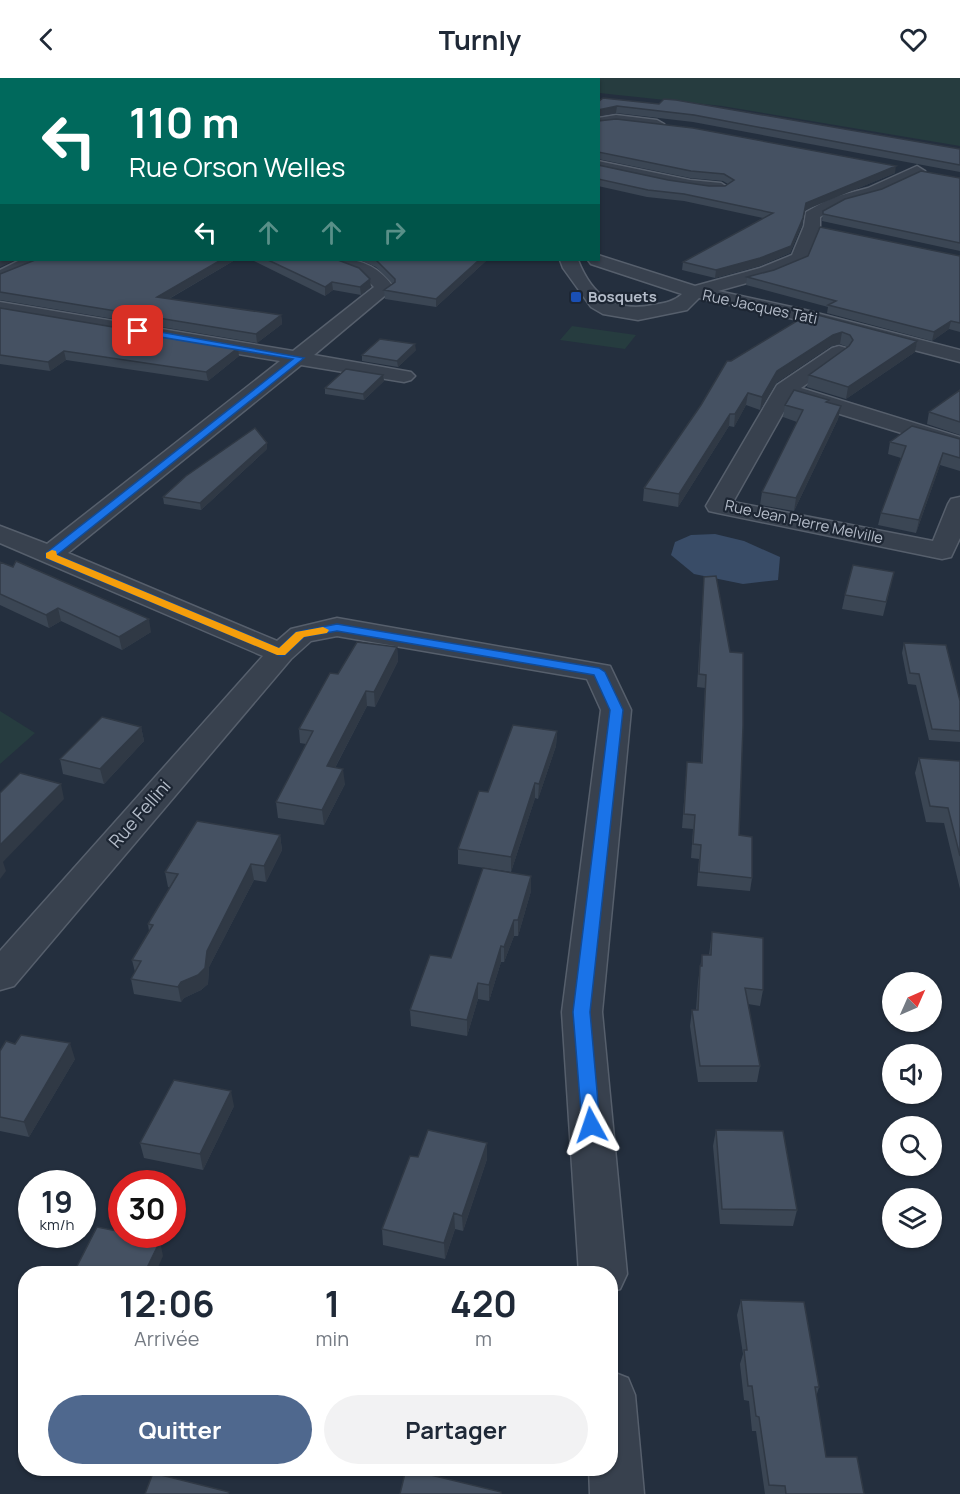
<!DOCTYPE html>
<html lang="fr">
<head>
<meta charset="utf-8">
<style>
	:root { --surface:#fff; --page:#f2f2f3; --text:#1f2937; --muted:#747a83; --accent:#4f688e }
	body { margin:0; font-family:Manrope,sans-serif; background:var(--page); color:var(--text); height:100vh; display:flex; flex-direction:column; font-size:22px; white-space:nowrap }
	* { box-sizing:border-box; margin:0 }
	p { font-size:20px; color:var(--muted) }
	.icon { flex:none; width:33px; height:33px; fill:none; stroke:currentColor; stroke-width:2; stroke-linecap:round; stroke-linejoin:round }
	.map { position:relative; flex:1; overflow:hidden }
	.details { position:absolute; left:18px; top:1188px; width:600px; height:210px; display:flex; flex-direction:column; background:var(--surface); border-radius:24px; box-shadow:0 2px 4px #0004 }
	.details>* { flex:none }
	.hud { position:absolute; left:0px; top:0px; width:600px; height:183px; box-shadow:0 2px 4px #0004; background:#00695c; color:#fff; overflow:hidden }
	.needle { width:39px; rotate:45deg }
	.buttons { position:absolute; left:882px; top:894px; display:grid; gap:12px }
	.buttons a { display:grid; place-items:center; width:60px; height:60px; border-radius:50%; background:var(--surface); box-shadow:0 2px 4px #0004; font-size:30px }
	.speed { position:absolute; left:18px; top:1092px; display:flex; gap:12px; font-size:30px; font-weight:700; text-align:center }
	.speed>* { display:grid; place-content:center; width:78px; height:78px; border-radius:50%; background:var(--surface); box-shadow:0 2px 4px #0004; line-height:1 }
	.speed small { font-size:15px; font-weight:400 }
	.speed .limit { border:9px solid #d22; background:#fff; color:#111 }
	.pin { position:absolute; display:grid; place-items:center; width:51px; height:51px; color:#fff; margin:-26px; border-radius:12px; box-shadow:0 3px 9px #0006 }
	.me { position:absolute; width:66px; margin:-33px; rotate:355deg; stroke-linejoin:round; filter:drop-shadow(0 0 4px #0008) }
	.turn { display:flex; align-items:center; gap:21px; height:126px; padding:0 30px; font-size:27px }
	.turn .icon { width:78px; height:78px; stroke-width:2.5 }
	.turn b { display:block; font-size:42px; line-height:51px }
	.lanes { display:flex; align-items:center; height:57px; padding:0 30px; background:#0003; justify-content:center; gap:30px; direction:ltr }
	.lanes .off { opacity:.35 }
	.eta { display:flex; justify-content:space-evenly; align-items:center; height:102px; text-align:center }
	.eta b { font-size:36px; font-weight:700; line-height:42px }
	.action { display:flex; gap:12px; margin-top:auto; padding:12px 30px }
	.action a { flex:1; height:69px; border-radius:36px; background:var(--accent); color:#fff; font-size:24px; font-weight:700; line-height:69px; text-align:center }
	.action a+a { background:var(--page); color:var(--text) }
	header { display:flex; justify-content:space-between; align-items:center; height:78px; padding:0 30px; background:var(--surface); font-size:27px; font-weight:700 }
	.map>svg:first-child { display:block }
	.green { fill:#263c3f }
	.water { fill:#394c67 }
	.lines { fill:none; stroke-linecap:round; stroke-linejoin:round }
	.street-casing { stroke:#565f6c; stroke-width:3 }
	.secondary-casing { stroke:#565f6c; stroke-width:3 }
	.street { fill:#38414e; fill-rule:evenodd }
	.secondary { fill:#465061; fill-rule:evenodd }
	.wall { fill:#3b4654 }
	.shaded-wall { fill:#303945 }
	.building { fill:#455162; stroke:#303945; stroke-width:1.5 }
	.route { fill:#1a73e8; stroke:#114b97; stroke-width:1.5 }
	.slow { fill:#f59e0b }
	.transit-dot { fill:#1a4fb4; stroke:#1d2633; stroke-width:2 }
	.labels { text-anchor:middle; stroke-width:4.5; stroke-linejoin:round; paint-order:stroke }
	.far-poi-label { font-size:15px; font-weight:bold; fill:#b4bcc9; stroke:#1d2633; text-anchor:start }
	.far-street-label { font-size:15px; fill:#b4bcc9; stroke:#1d2633 }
	.street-label { font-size:18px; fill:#b4bcc9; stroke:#1d2633 }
</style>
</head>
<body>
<header><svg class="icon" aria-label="back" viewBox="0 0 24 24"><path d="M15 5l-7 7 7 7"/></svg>Turnly<svg class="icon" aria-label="heart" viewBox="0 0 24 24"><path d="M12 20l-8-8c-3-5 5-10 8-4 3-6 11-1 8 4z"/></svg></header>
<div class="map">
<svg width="960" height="1416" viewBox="0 0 960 1416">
	<rect width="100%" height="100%" fill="#242f3e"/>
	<path class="green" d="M458 0H960V68L722 28 599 15 598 2Z
		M572 248 636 257 625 271 560 262Z
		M0 633 35 655 0 686Z"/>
	<path class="water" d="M715 456 744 463 780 479 778 502 743 506 694 496 671 477 675 464 691 457Z"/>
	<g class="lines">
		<defs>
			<path id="street" d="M616 37 657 42 664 46 657 50 616 45 598 48V40Z
				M598 83 690 102 721 105 729 110C718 123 619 96 598 92Z
				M917 88 925 93 922 96 880 116 843 126 820 139V148L806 184 772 198 718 213 805 232 960 272V284L803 243 699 220 687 232 638 242 603 236 591 229 563 190 560 182H578C592 217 614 235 653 227 665 225 673 224 682 216L591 186 588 182H598V177L695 208 760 190 792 177 804 148 806 134 831 120 868 110Z
				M20 182H42L39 186 0 204V192Z
				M333 182C359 179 379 188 394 210L314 277 411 294 415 298 411 302 404 304 301 287 68 475 277 563 291 551 337 540 610 588 631 632 602 934 627 1196 620 1211 610 1214V1196H579L562 934 601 632 587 601 337 558 311 563 291 581 14 908 0 912V873L263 578 0 465V448L47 466 280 283 0 236V224L293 273 374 209 361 196 336 186Z
				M839 268 846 270 849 274 846 278 801 310 960 359V373L791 321 733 424 933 463 948 426 951 421 960 419V460L951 479 942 481 718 435 709 433 706 428 777 307 832 270Z
				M610 1293 628 1300 635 1317 644 1416H590L589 1390H610Z"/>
			<path id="secondary" d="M369 0H384L368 2Z
				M0 99H2V109H0Z"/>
		</defs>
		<use href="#street" class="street-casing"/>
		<use href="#secondary" class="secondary-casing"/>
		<use href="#street" class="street"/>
		<use href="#secondary" class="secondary"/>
	</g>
	<path class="wall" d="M598 24 960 71V94L693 44 616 35 598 38Z
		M598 43 895 95 805 132 802 147 790 175 759 188 715 200 682 192 683 184 763 140 684 123 647 119 598 108V87L668 102 709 108H725L728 106 723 103 690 100 598 81Z
		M960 100V173L822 143 823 133Z
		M960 178V254L949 251 932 263 827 235 828 229 746 207 747 199Z
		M35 182H235L169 221 281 237 282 246 257 265 0 222V196Z
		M252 182H338L371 209 361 217 333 212 325 218Z
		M360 182H487L436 229 385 221 384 212 393 206 376 189Z
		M0 230 239 278 208 303 66 282 50 293 0 286Z
		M810 235 917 263 915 274 846 321 807 309 809 297 848 269 840 266 831 268 776 305 760 332 746 327 734 349 729 348 678 429 643 423 644 410 731 283Z
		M416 272 398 289 362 283V277Z
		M383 297 384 303 364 322 325 316V310Z
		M960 312V357L927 346 929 334Z
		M828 325 841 328 838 341 794 433 760 427 762 414 797 344 783 339 785 327Z
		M960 361V393L940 387 916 455 878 447 881 435 901 380 888 376 890 364Z
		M267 371 201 432 164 426 163 419Z
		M0 484 151 554 122 572 61 543 49 550 0 527Z
		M894 494 883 538 842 531 845 517Z
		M704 499 739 757 752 800 750 813 697 808 699 781 691 780 693 751 682 750 687 684 701 685 705 610 697 609Z
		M904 565 960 623V664L929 662 916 607 908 606 902 575Z
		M397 569 398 583 375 629 367 628 335 690 345 706 324 747 278 740 276 724 306 666 300 665 299 651 338 596Z
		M141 649 144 663 104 706 63 696 60 681Z
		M557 653 556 668 538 721 535 720 511 794 458 786V771L488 714Z
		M919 680 960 683V811L944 745 926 744 915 695Z
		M280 757 282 772 266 804 254 802 209 889 208 906 201 912 184 920 181 924 134 916 131 901 135 894 132 882 149 853 148 846 170 810 168 809 165 794Z
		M531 798V813L518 858H514L504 884H501L489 923 478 921 467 958 411 948 410 932 451 880Z
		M712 854 763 912 760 928 748 926 760 988 757 1004H698L690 948 692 932H696L698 904 702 877H709Z
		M15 966 75 981 29 1059 0 1053V973Z
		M234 1028 203 1092 144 1080 140 1065Z
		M716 1052 797 1132 793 1148 720 1146 713 1068Z
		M487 1065V1081L463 1153 455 1151 445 1181 383 1167 382 1151 418 1079Z
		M741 1222 819 1309 816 1319 826 1379 864 1416H765L756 1353H752L749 1323 744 1322 740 1286 743 1276 737 1237Z"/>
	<path class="shaded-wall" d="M617 28 616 35 598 38V32Z
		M896 88 895 95 805 132 802 147 790 175 759 188 715 200 716 192 806 125Z
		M2 180V182H16L0 189V181Z
		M221 182H235L158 227 157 219Z
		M479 182H487L436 229V221Z
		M370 201 371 209 361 217 360 209Z
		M332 204 333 212 325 218V209Z
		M281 237 282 246 257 265 256 256Z
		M951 243 949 251 932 263 934 254Z
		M842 254 840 266 831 268 776 305 760 332 762 319 777 293 833 257Z
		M917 263 915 274 846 321 848 309Z
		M415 266 416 272 398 289 397 283Z
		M238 270 239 278 208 303 206 294Z
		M64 273 66 282 50 293 48 284Z
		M383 297 384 303 364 322 363 316Z
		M748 315 746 327 734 349 735 336Z
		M841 328 838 341 794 433 796 420Z
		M730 336 729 348 678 429 679 416Z
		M267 365V371L201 432 200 425Z
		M943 375 940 387 916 455 919 442Z
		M58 530 61 543 49 550 46 537Z
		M149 541 151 554 122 572 119 559Z
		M397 569 398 583 375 629 374 614Z
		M366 613 367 628 328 703 327 688Z
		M141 649 144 663 104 706 100 691Z
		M557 653 556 668 538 721 539 706Z
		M343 691 345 706 324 747 322 732Z
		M535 705V720L511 794V779Z
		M61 706 64 721 3 784 6 793 0 801V767Z
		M280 757 282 772 266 804 264 788Z
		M251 786 254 802 209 889 208 906 201 912 184 920 181 924 178 909 207 873Z
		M531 798V813L518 858V842Z
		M514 842V858L504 884V869Z
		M501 868V884L489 923V907Z
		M478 905V921L467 958V942Z
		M70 965 75 981 29 1059 24 1044Z
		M231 1013 234 1028 203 1092 200 1076Z
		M487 1065V1081L463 1153 462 1138Z
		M454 1135 455 1151 445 1181 444 1165Z
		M160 1163 163 1178 155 1196H144Z"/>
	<path class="building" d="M0 0H189L198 2H2V41H0Z
		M379 0H383L399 2H376Z
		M603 20 659 26 664 21 676 22 960 71V87L694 37 617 28 598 32V24Z
		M616 41 693 50 896 88 806 125 803 140 791 168 760 180 716 192 683 184 773 135 684 116 648 112 598 101V87L668 102 709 108H725L734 102 724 96 691 93 598 74V43Z
		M0 52H2V74L0 75Z
		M921 93 960 100V165L823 136V133L845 121 882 111Z
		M2 144V180L0 181V145Z
		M820 149 960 178V245L951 243 934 254 828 227 836 223 747 199 774 192 808 178Z
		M35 182H221L157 219 281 237 256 256 0 214V196Z
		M268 182H338L359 190 370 201 360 209 332 204 325 209Z
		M376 182H479L436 221 384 212 395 204V201Z
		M0 230 238 270 206 294 64 273 48 284 0 277Z
		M810 235 917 263 848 309 809 297 849 268 853 262 850 257 842 254 833 257 777 293 762 319 748 315 735 336H730L679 416 644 410 701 327 727 283H731Z
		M380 261 415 266 397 283 362 277Z
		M346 291 383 297 363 316 325 310Z
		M794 312 829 322 826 324 841 328 796 420 762 414 803 332 785 327Z
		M960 312V344L929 334Z
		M912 348 960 361V380L943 375 919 442 881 435 906 368 890 364Z
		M255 350 267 365 200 425 163 419 186 398Z
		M16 483 149 541 119 559 58 530 46 537 0 516V484L13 489Z
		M853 487 894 494 886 524 845 517Z
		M716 498 730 574 743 575V648L739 757 752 759V800L699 794 701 767 693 766 695 737 684 736 687 684 702 685 706 597 699 596 704 499Z
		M357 564 397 569 374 614 366 613 327 688 343 691 322 732 276 724 313 653 299 651 330 595 338 596Z
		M904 565 946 567 960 623V653L932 651 919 596 910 595Z
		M102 639 141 649 100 691 60 681Z
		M513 647 557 653 539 706 535 705 511 779 458 771 479 713 488 714Z
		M919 680 960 683V778L948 730 930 728Z
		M20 695 61 706 0 767V715Z
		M197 743 280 757 264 788 251 786 207 873 205 890 198 897 181 904 178 909 131 901 141 883 132 882 153 847 148 846 178 796 165 794Z
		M483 790 531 798 518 842H514L504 869 501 868 489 907 478 905 467 942 410 932 430 877 451 880Z
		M712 854 763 860V912L745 910 760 988H700L692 932H698L700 888H702V877H711Z
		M21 957 70 965 24 1044 0 1039V973L6 963 15 966Z
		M174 1002 231 1013 200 1076 140 1065Z
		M428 1052 487 1065 462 1138 454 1135 444 1165 382 1151 410 1078 418 1079Z
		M716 1052 783 1053 797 1132 722 1131Z
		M97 1149 122 1154V1156H132L160 1163 144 1196H73Z
		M741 1222 804 1224 819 1309H815L826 1379H857L864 1416H786L785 1408 769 1407 759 1339 756 1338 752 1308H748L744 1272H747Z
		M406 1391 501 1414V1416H400Z
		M153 1395 229 1414 228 1416H145Z"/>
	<path class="route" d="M138 250 304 280 57 477 279 570 296 554 337 546 599 590 605 594 623 632 590 934 600 1047 597 1052 591 1054 585 1052 582 1047 573 934 610 632 594 597 337 553 304 559 285 577 281 578 46 480V475L293 281 136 255V251Z"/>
	<path class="slow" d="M52 472 56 473 57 477 279 570 296 554 323 549 329 552 327 555 304 559 285 577H277L46 480V475Z"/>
	<rect class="transit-dot" x="570" y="213" width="12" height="12" rx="3"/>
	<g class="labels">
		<g class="far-poi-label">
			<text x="588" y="224">Bosquets</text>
		</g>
		<g class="far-street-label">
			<text transform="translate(760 229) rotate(12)" y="5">Rue Jacques Tati</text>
			<text transform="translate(804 444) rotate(12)" y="5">Rue Jean Pierre Melville</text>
		</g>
		<g class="street-label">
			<text transform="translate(140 736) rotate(-49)" y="6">Rue Fellini</text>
		</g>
	</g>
</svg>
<div class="buttons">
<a><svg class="needle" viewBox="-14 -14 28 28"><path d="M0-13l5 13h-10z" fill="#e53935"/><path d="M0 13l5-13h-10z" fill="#747a83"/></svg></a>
<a><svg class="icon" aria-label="sound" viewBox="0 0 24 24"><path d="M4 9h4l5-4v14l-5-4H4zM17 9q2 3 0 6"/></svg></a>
<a><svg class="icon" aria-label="search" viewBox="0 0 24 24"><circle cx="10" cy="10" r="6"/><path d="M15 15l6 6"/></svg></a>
<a><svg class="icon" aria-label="layers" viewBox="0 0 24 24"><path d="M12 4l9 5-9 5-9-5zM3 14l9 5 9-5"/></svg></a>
</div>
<div class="speed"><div>19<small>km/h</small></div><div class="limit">30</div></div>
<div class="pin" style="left:138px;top:253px;background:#d93025"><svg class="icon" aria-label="arrive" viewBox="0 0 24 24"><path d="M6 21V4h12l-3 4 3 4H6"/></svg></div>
<svg class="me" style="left:591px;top:1047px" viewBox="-20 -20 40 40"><path d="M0-17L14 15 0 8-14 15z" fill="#1a73e8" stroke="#fff" stroke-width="4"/></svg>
<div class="hud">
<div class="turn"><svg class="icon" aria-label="left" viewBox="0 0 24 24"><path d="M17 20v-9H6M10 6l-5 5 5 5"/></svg><div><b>110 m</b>Rue Orson Welles</div></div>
<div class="lanes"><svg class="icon" aria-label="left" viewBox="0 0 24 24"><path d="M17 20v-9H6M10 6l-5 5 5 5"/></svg><svg class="icon off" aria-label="ahead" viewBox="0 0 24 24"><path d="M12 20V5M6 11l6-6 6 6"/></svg><svg class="icon off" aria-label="ahead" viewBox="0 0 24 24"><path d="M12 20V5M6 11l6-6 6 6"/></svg><svg class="icon off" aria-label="right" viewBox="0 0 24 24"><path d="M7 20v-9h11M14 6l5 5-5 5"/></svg></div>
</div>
<section class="details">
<div class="eta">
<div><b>12:06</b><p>Arrivée</p></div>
<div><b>1</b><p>min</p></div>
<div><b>420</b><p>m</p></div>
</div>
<div class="action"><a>Quitter</a><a>Partager</a></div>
</section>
</div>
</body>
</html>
